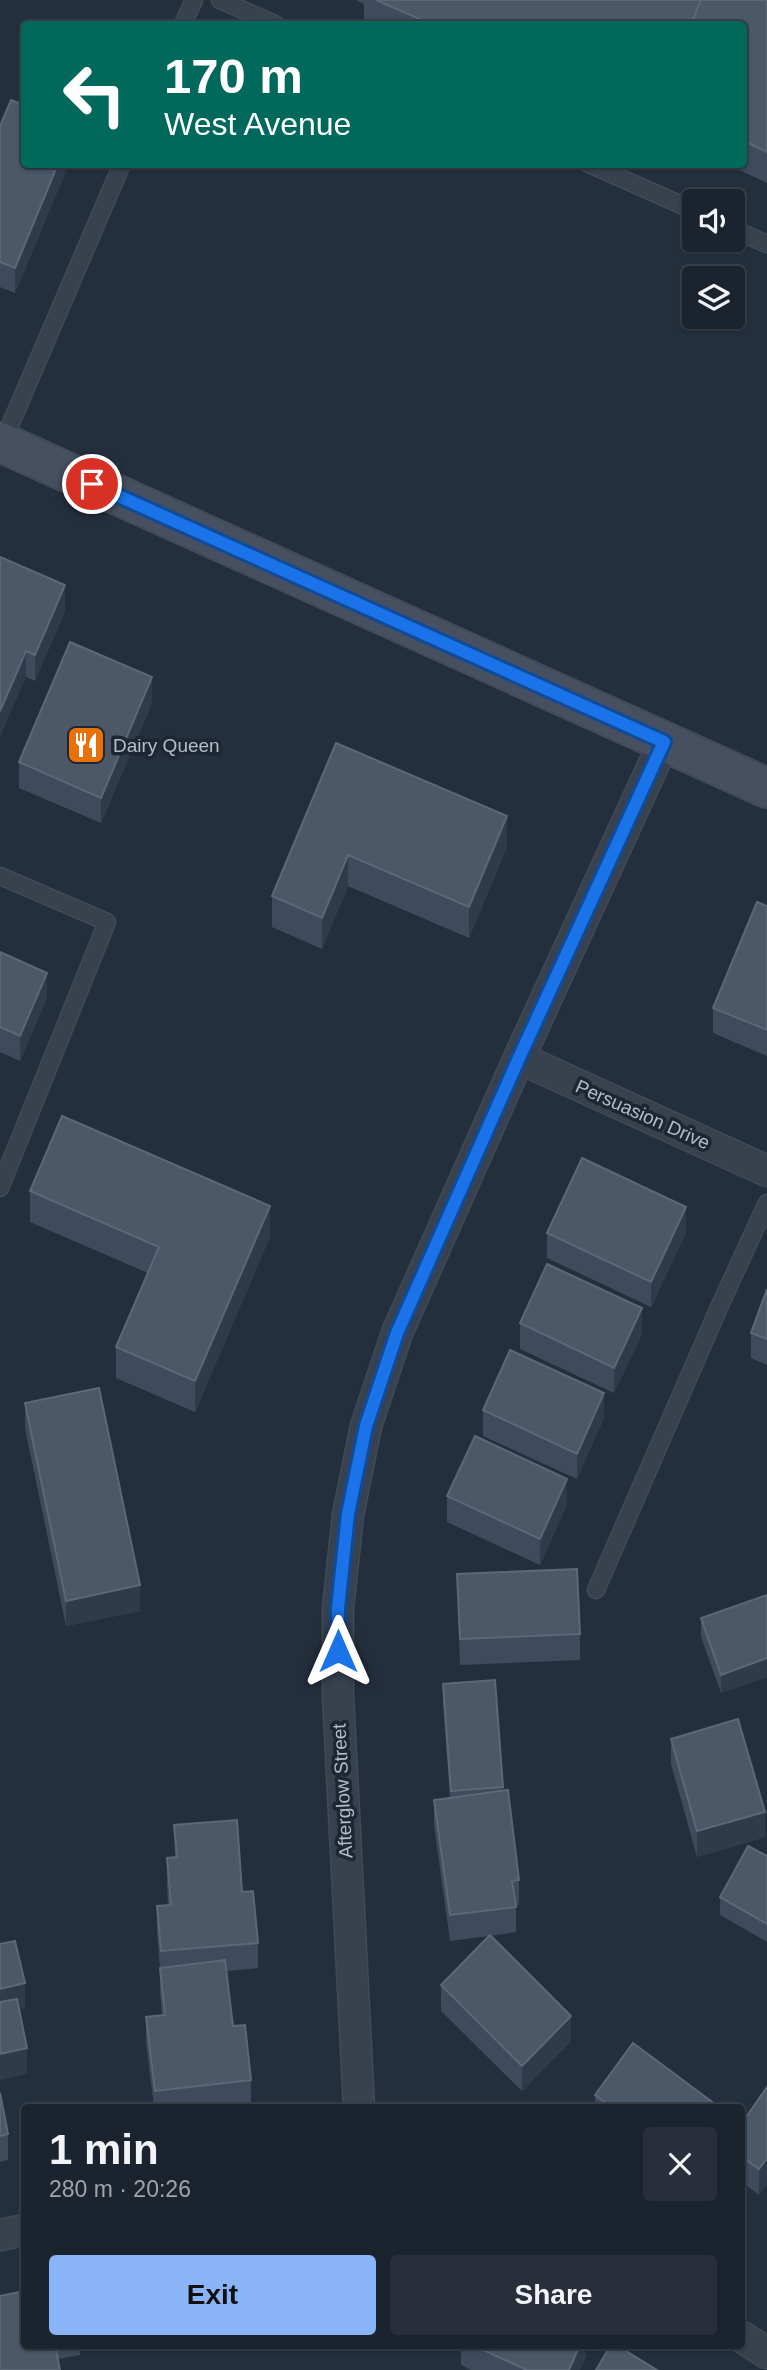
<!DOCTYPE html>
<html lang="en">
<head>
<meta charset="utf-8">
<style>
	:root { --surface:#1b232e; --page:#282f3a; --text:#f1f3f6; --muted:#a0a4aa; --line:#39404a; --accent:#8ab4f8 }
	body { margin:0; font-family:Helvetica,sans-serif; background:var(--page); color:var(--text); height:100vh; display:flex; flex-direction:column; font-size:26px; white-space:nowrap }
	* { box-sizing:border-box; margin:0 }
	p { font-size:23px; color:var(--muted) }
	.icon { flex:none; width:38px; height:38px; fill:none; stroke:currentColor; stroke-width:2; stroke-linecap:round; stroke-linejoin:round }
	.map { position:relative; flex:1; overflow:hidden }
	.side { position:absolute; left:21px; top:2104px; width:724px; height:245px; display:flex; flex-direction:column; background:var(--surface); border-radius:7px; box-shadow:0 2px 5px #0004,0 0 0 2px var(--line) }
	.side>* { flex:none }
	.banner { position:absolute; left:21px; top:21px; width:726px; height:147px; border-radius:7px; box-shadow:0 2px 5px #0004,0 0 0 2px var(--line); background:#00695c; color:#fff; overflow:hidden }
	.tools { position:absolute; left:682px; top:189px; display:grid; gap:14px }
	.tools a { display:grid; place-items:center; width:63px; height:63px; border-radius:7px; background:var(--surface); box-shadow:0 2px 5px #0004,0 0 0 2px var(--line); font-size:35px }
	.pin { position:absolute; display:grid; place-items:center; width:60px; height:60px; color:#fff; margin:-30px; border:4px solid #fff; border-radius:50%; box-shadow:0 2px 7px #0007 }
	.me { position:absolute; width:77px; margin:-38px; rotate:0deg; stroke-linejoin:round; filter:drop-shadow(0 0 5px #0008) }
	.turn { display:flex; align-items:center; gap:24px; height:147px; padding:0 28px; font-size:32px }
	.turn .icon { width:91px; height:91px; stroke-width:2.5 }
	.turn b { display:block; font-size:49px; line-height:60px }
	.round { display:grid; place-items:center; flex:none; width:74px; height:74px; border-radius:7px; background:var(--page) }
	.head { display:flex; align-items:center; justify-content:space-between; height:119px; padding:0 28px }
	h1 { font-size:42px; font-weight:700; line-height:52px }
	.button { display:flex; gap:14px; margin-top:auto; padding:14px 28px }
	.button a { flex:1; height:80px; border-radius:7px; background:var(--accent); color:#111; font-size:28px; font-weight:700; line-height:80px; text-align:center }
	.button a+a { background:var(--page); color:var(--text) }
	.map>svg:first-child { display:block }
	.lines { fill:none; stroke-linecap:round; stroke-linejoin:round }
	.lane-casing { stroke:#414a57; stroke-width:19 }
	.street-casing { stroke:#414a57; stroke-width:33 }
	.secondary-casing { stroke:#414a57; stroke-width:42 }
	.lane { stroke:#38414e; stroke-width:16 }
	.street { stroke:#38414e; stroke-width:30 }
	.secondary { stroke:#465061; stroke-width:38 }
	.wall { fill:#3f4b5c }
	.shaded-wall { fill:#2f3b4b }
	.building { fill:#4b5868; stroke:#5c6777; stroke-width:2 }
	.route-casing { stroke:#114b97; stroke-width:18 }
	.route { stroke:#1a73e8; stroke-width:12 }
	.labels { text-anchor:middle; stroke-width:7; stroke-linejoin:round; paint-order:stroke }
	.poi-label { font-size:19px; fill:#b4bcc9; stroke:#1d2633; text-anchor:start }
	.street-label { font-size:19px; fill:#b4bcc9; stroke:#1d2633 }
</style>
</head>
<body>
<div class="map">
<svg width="767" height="2370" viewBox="0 0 767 2370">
	<rect width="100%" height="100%" fill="#242f3e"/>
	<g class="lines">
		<defs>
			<path id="lane" d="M220 0 275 24
				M183 24 194 0
				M589 164 695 211
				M733 229 767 244
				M2 444 122 164
				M0 876 107 922 0 1188
				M596 1590 721 1303 767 1203"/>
			<path id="street" d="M519 1058 767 1171
				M359 2107 338 1695V1608L348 1515 366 1426 397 1333 519 1058 664 742
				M0 2235 24 2230
				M742 2337 767 2353"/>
			<path id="secondary" d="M0 442 767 788"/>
		</defs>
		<use href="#lane" class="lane-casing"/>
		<use href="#street" class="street-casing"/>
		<use href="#secondary" class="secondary-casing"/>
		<use href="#lane" class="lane"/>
		<use href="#street" class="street"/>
		<use href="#secondary" class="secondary"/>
	</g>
	<path class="wall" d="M356 0H767V183L726 164H744V24H373L364 20V4Z
		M0 126 24 164H69L15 293 0 287Z
		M0 557 65 611 35 681 26 677Z
		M152 703 101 823 19 788V762Z
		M336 743 507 847 469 938 348 886 322 949 272 927V896Z
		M767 906V1056L713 1033V1008Z
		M0 952 47 998 20 1061 0 1052Z
		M30 1191 270 1237 195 1412 116 1378V1347L148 1273 30 1222Z
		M547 1233H686L651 1307 547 1258Z
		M767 1289V1365L751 1358V1333Z
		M520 1323 642 1334 614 1393 520 1349Z
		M25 1403 140 1611 66 1626 25 1428Z
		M483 1410 604 1418 577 1479 483 1436Z
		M447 1496 567 1504 540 1565 447 1522Z
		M457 1574 580 1634V1660L460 1665Z
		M767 1595V1677L721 1693 701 1637V1618Z
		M495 1680 503 1791 519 1880V1905L516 1906V1932L490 1936 571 2041 522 2091 441 2011V1985L489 1936 450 1941 434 1825V1800L450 1798 443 1702V1684Z
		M671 1739 765 1837 697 1857 671 1764Z
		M174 1825 242 1892 258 1943V1968L227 1971 233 2026 251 2080V2106L241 2107H154L146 2042V2017L162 2015 160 1993V1969L157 1931V1906L168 1905 167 1883V1858L175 1857Z
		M767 1856V1942L720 1915V1897Z
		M767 2087V2184L759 2195 742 2182V2123Z
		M0 2093 8 2134V2160L0 2162Z
		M595 2095 719 2107H595Z
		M24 2345H80V2355L58 2359Z
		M461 2345H586V2356L580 2370H471L461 2365Z"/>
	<path class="shaded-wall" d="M58 164H69L15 293V268Z
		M65 585V611L35 681V655Z
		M26 651V677L0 737V711Z
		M152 677V703L101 823V798Z
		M507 816V847L469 938V907Z
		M348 855V886L322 949V918Z
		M47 973V998L20 1061V1036Z
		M270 1206V1237L195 1412V1381Z
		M686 1207V1233L651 1307V1282Z
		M642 1308V1334L614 1393V1368Z
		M604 1393V1418L577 1479V1454Z
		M567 1479V1504L540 1565V1539Z
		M140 1585V1611L66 1626V1601Z
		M767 1658V1677L721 1693V1675Z
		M765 1812V1837L697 1857V1831Z
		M25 1983V2008L0 2015V1989Z
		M571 2016V2041L522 2091V2066Z
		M27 2048V2074L0 2080V2054Z
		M767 2158V2184L759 2195V2169Z
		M580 2345H586V2356L580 2370H569Z"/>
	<path class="building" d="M376 0H701L691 24H431Z
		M701 0H767V152L744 141V24H691Z
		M11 100 24 105V164H58L15 268 0 262V126Z
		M0 557 65 585 35 655 26 651 0 711Z
		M70 642 152 677 101 798 19 762Z
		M336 743 507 816 469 907 348 855 322 918 272 896Z
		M757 902 767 906V1030L713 1008Z
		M0 952 47 973 20 1036 0 1027Z
		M62 1116 270 1206 195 1381 116 1347 159 1247 30 1191Z
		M582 1158 686 1207 651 1282 547 1233Z
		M547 1264 642 1308 614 1368 520 1323Z
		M767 1289V1339L751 1333Z
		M510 1350 604 1393 577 1454 483 1410Z
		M99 1388 140 1585 66 1601 25 1403Z
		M475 1436 567 1479 540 1539 447 1496Z
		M577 1569 580 1634 460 1639 457 1574Z
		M767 1595V1658L721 1675 701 1618Z
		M495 1680 503 1787 451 1791 443 1684Z
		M738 1719 765 1812 697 1831 671 1739Z
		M508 1790 519 1880 512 1881 516 1907 450 1915 434 1800Z
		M237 1820 242 1892 253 1891 258 1943 161 1951 157 1906 171 1905 167 1858 177 1857 174 1825Z
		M748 1846 767 1856V1924L720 1897Z
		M490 1935 571 2016 522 2066 441 1985Z
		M15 1941 25 1983 0 1989V1943V1944Z
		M225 1960 233 2026 245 2025 251 2080 155 2091 146 2017 165 2015 160 1968Z
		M17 1999 27 2048 0 2054V2002Z
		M633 2043 719 2107H611L595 2095Z
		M767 2087V2158L759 2169 742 2157V2123Z
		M0 2093 8 2134 0 2136Z
		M24 2291V2345H55L60 2370H0V2296Z
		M472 2345H580L569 2370H527Z
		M611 2345H616L657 2370H596Z"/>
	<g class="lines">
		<defs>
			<path id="route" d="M92 484 664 742 519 1058 397 1333 366 1426 348 1514 338 1608V1651"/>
		</defs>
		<use href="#route" class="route-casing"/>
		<use href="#route" class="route"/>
	</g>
	<defs>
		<symbol id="restaurant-square" viewBox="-11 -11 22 22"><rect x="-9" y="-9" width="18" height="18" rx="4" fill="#e8710a" stroke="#1d2633"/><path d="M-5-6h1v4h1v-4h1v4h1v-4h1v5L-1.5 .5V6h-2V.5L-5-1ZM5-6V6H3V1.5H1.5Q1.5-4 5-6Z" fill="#fff"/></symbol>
	</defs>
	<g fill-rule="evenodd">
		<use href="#restaurant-square" x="64" y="723" width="44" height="44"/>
	</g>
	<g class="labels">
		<g class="poi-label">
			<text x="113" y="752">Dairy Queen</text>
		</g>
		<g class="street-label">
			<text transform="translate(643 1114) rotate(24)" y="7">Persuasion Drive</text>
			<text transform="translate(342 1791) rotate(-93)" y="7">Afterglow Street</text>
		</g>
	</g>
</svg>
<div class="tools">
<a><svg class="icon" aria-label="sound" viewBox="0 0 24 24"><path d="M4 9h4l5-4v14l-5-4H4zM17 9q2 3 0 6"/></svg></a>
<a><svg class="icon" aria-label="layers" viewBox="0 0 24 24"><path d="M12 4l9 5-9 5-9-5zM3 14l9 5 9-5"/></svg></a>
</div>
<div class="pin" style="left:92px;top:484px;background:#d93025"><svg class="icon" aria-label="arrive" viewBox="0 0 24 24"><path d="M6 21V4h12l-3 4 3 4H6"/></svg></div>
<svg class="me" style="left:338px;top:1651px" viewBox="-20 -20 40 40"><path d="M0-17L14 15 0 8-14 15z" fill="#1a73e8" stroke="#fff" stroke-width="4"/></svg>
<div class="banner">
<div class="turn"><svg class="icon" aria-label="left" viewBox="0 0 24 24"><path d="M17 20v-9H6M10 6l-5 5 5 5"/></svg><div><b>170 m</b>West Avenue</div></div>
</div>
<section class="side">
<div class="head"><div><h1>1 min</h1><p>280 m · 20:26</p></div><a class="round"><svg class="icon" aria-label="close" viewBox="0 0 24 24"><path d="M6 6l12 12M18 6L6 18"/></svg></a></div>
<div class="button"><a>Exit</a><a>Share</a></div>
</section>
</div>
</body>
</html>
